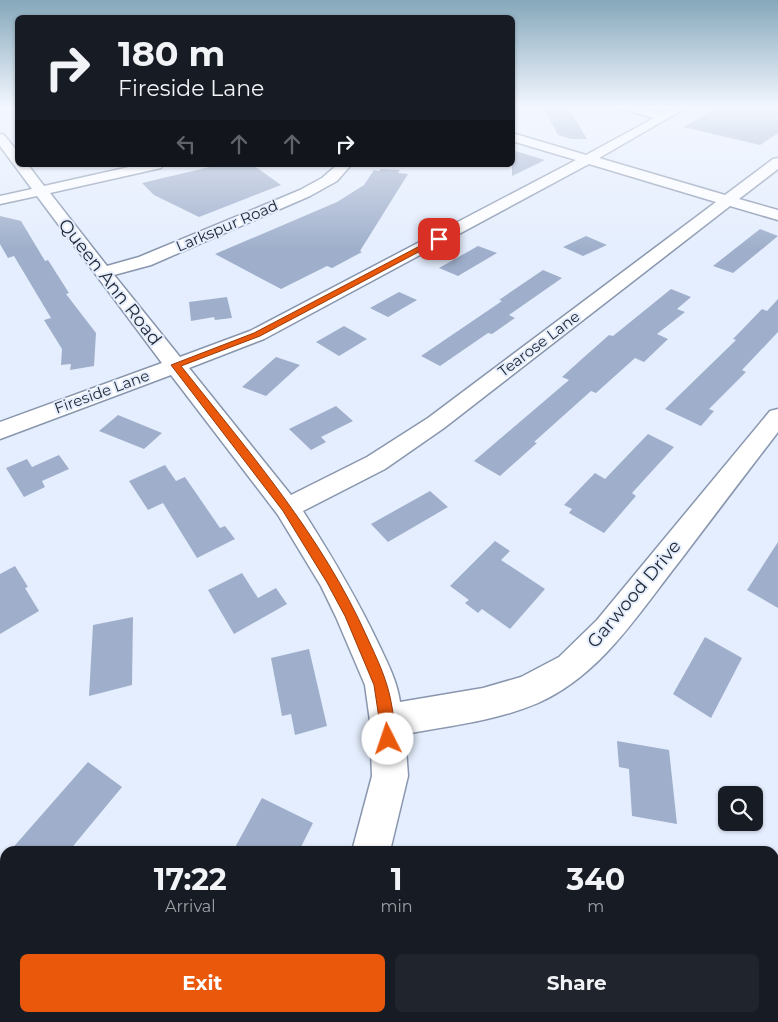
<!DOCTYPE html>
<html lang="en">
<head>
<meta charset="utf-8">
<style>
	:root { --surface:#171b24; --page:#20242c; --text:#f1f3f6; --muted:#9ea1a6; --accent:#ea580c }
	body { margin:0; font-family:Montserrat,sans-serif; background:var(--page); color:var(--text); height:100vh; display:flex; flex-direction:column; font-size:19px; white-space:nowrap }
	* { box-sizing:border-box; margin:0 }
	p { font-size:16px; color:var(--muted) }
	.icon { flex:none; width:28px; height:28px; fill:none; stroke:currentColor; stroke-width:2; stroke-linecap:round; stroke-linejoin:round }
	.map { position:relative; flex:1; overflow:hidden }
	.drawer { position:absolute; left:0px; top:846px; width:779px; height:176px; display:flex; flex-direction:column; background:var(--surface); border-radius:15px 15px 0 0; box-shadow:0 1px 4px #0004 }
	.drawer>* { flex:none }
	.banner { position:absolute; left:15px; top:15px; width:500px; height:152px; border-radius:8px; box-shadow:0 1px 4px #0004; background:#171b24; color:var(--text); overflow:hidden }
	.buttons { position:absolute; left:718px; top:786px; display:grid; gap:10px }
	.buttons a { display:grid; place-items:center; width:45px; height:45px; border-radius:8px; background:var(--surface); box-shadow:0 1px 4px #0004; font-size:25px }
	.pin { position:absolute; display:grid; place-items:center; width:42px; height:42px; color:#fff; margin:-21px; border-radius:10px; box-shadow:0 2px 8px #0006 }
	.me { position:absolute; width:55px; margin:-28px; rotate:356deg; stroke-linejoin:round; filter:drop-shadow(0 0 4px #0008) }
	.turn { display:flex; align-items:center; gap:18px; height:105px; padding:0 20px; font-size:22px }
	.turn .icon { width:65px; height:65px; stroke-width:2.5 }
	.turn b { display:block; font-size:35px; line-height:42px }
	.lanes { display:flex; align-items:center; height:48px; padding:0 20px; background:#0003; justify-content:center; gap:25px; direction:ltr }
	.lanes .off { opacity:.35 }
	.eta { display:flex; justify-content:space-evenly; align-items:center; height:85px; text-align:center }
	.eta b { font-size:30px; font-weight:700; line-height:35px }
	.primary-button { display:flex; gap:10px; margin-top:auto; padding:10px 20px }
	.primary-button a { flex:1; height:58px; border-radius:8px; background:var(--accent); color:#fff; font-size:20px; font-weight:700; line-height:58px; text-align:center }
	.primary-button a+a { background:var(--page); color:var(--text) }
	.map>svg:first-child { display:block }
	.building { fill:#9fafcb }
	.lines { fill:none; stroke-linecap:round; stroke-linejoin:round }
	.minor-casing { stroke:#8896ae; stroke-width:3 }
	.minor { fill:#fff; fill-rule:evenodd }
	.route { fill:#ea580c; stroke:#983908 }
	.labels { text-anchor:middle; stroke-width:4; stroke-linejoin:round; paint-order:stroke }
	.far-street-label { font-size:15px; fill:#262c36; stroke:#e5eefe }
	.street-label { font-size:18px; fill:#262c36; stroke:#e5eefe }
</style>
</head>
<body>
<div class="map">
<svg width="778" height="1022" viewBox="0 0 778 1022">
	<rect width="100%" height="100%" fill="#e5eefe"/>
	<path class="building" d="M543 106H567L587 139H571L558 135Z
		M721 106H778V133L760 145 683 127Z
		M512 150 545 160 512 176Z
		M218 165H253L281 185 199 217 154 195 142 183Z
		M381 169 400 170 398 173 408 174 360 251 362 252 332 268 327 266 281 289 215 254 337 202 364 185 374 170 379 171Z
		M0 216 21 221 45 261 48 260 69 293 66 294 96 333 94 366 70 370 71 364 61 365 62 349 44 320 51 318 14 256 8 258 0 244Z
		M760 229 778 236 733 273 713 266Z
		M586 236 607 245 583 256 563 247Z
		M478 246 497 253 458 276 439 268Z
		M543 270 562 278 509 315 515 318 492 334 488 333 440 366 421 356 502 301 499 300Z
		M671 289 691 297 677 309 685 312 657 334 668 339 644 362 635 358 596 393 591 391 534 442 537 443 500 476 474 461 569 380 562 377 583 358 609 335 613 336Z
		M399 292 417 300 388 317 370 308Z
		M227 297 232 318 215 320 214 317 191 321 189 302Z
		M778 299V332L742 370 746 372 709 409 714 411 701 426 665 409 736 340 733 339 762 309 767 311Z
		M344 326 367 339 339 356 316 342Z
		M276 357 300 365 266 396 242 387Z
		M336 406 353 421 321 437 326 442 311 450 289 429Z
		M118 415 162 433 144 449 99 431Z
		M648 434 674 447 632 493 636 496 604 533 569 513 572 509 564 505 595 473 605 479Z
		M59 455 69 469 42 481 45 487 24 497 6 468 27 459 32 467Z
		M165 465 176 481 185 477 220 528 225 526 235 539 197 558 163 503 148 510 129 481Z
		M430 491 448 507 388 542 371 524Z
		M495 541 510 551 501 560 545 589 510 629 482 609 478 613 465 603 469 600 450 586Z
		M778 542V608L747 590Z
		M15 566 28 587 25 588 39 611 0 634V574Z
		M242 573 258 598 276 588 287 604 234 634 208 590Z
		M133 617 132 685 89 696 93 625Z
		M705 637 742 658 711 718 673 694Z
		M309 649 327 726 295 735 291 714 282 716 271 658Z
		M617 741 669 750 677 824 632 816 629 769 619 767Z
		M88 762 122 787 69 851H10Z
		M262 798 313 823 299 851H233Z"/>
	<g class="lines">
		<defs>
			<path id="minor" d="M616 106H636L662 113 675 106H689L599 158 725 195 773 159 778 158V169L739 199 778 210V220L730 206 444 428 385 469 303 511C331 555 357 598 379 645 388 664 397 681 400 702L483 688 521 677 559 657 597 620 770 411 778 409V432C745 475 712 518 679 562 638 614 601 675 538 703 496 721 449 726 405 734L408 776 390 851H352L372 776 370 721 365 685 336 617 321 586 278 515 171 375 0 439V422L162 363 37 196 0 204V196L32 189 0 146V134L4 135 18 152V165H28L44 186 138 165H163L161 168 50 193 107 266 139 257 300 190 322 178 337 165H351L337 181 310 196 151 265 114 275 180 357 250 331 576 160 512 141V133L586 155 654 118 617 108ZM589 164 716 202 428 418 367 457 291 495 189 368 264 339Z
				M265 1018H311L310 1022H263Z"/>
		</defs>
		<use href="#minor" class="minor-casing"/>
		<use href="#minor" class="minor"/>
	</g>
	<linearGradient id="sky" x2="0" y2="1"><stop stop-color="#85a8bb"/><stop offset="0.43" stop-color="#f3f7ff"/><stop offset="1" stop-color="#f3f7ff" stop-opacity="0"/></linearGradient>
	<rect width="778" height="249" fill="url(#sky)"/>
	<path class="route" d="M437 237 443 239 260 336 181 366C249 452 322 536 367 637 378 661 388 681 392 707 394 719 398 734 393 745L388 747 383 745 374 685 345 616 326 581 283 511 171 365 254 333Z"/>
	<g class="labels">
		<g class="far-street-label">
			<text transform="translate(227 226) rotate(-23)" y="5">Larkspur Road</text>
			<text transform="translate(539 344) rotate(-37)" y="5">Tearose Lane</text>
			<text transform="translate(102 392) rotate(-20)" y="5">Fireside Lane</text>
		</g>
		<g class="street-label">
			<text transform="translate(110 282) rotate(52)" y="6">Queen Ann Road</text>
			<text transform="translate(634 594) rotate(-50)" y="6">Garwood Drive</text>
		</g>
	</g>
</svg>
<div class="buttons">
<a><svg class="icon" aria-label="search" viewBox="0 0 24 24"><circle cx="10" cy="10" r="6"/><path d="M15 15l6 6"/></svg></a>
</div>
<div class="pin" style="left:439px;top:239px;background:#d93025"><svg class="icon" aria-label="arrive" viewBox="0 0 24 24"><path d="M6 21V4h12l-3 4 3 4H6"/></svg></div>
<svg class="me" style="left:388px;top:739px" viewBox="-20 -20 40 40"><circle r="19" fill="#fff"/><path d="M0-13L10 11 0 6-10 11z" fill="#ea580c"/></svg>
<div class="banner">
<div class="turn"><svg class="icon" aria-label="right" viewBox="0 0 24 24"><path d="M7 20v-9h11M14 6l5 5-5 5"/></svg><div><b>180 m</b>Fireside Lane</div></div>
<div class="lanes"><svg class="icon off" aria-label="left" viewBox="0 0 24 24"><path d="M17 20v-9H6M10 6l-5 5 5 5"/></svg><svg class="icon off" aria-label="ahead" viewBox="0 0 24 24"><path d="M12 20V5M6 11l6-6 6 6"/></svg><svg class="icon off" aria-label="ahead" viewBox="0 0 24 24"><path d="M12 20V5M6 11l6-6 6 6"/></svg><svg class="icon" aria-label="right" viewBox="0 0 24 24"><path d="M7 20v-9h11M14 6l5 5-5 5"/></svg></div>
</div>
<section class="drawer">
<div class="eta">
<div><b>17:22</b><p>Arrival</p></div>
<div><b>1</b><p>min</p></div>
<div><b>340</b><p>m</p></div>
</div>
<div class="primary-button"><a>Exit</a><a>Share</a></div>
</section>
</div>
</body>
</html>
